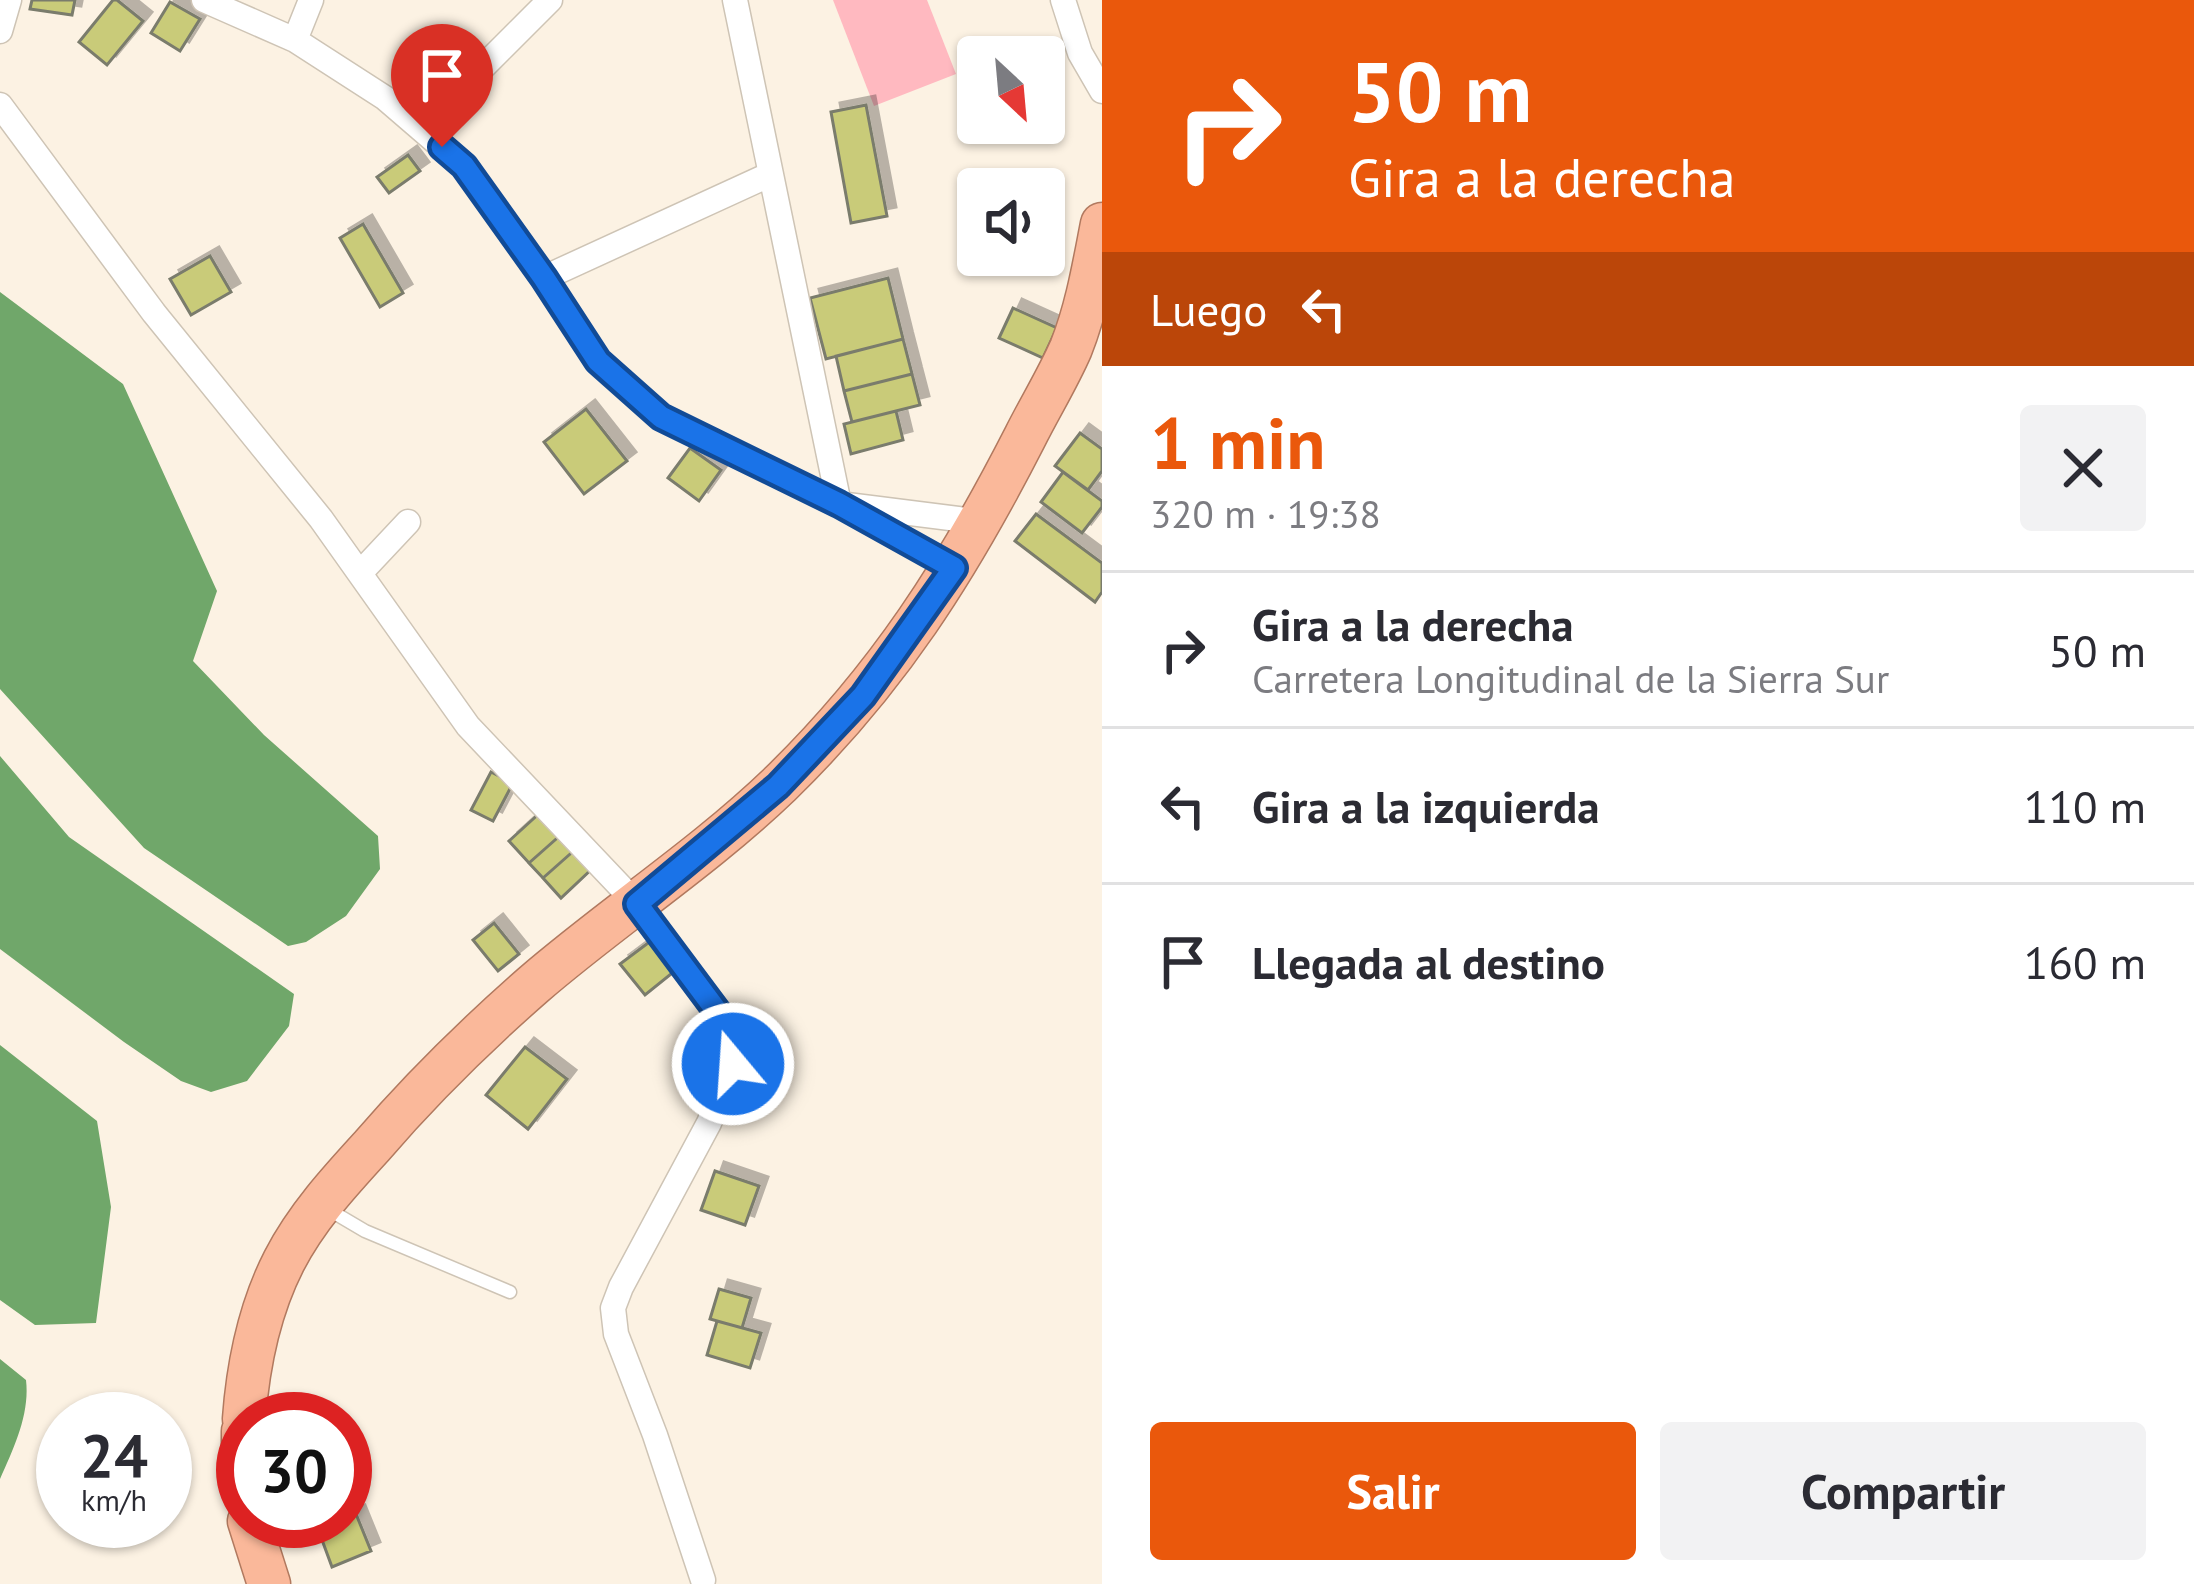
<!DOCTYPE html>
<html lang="es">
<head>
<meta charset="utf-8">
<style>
	:root { --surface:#fff; --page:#f2f2f3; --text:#2b2b33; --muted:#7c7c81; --line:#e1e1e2; --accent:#ea580c }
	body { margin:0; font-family:"PT Sans",sans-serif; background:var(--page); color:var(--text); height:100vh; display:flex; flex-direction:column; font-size:45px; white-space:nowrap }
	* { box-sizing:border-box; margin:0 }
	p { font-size:39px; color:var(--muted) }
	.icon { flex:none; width:66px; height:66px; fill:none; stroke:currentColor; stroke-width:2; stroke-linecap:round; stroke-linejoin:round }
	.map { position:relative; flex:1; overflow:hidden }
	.sheet { display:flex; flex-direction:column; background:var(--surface); width:1092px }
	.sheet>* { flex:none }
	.hud { background:#ea580c; color:#fff; overflow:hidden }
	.needle { width:78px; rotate:154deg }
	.controls { position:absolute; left:957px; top:36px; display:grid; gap:24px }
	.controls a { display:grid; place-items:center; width:108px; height:108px; border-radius:12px; background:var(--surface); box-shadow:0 3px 9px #0004; font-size:60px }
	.speed { position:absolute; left:36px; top:1392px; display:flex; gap:24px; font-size:60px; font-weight:700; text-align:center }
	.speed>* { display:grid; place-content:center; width:156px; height:156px; border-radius:50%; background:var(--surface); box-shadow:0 3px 9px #0004; line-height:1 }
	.speed small { font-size:30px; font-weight:400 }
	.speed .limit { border:18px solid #d22; background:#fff; color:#111 }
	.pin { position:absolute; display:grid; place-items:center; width:102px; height:102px; color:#fff; margin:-123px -51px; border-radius:50% 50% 50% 0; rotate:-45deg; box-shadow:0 0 12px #0007 }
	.pin .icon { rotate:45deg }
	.me { position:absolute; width:132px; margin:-66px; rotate:342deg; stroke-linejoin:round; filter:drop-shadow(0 0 9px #0008) }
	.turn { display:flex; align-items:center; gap:42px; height:252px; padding:0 48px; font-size:54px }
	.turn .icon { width:156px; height:156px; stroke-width:2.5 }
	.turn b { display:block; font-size:84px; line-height:102px }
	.then { display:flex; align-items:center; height:114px; padding:0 48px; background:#0003; gap:24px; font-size:45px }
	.round { display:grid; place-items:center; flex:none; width:126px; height:126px; border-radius:12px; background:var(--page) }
	.head { display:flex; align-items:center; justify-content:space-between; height:204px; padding:0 48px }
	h1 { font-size:72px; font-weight:700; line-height:90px; color:var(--accent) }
	.button { display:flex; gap:24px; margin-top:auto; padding:24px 48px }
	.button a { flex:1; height:138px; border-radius:12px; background:var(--accent); color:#fff; font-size:48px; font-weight:700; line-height:138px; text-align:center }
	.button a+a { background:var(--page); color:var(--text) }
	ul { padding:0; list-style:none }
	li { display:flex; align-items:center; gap:36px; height:156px; padding:0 48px; border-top:3px solid var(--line) }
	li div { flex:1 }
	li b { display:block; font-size:45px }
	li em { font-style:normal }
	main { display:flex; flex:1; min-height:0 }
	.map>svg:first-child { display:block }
	.green { fill:#ffb9c0 }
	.water { fill:#70a76a }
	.building { fill:#c9cb79; stroke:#7a7b6c; stroke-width:3; filter:url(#shadow) }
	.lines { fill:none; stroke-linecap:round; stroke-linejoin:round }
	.service-casing { stroke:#cec4b5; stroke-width:15 }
	.minor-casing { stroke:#cec4b5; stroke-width:27 }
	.trunk-casing { stroke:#b1795f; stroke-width:45 }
	.service { stroke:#fff; stroke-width:12 }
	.minor { stroke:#fff; stroke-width:24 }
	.trunk { stroke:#fab89a; stroke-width:42 }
	.route-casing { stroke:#114b97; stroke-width:30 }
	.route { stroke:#1a73e8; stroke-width:21 }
</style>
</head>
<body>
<main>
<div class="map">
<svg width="1102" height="1584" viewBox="0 0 1102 1584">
	<defs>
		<filter id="shadow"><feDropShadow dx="9" dy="-9" stdDeviation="0" flood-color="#0004"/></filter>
	</defs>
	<rect width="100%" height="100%" fill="#fcf2e3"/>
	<path class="green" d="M833 0H927L956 74 874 106Z"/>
	<path class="water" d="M0 292 123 384 217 591 193 661 264 735 378 836 380 869 346 916 306 942 288 946 144 848 0 689Z
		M0 756 69 837 294 994 289 1026 247 1081 211 1092 181 1081 124 1042 0 949Z
		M0 1045 97 1121 111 1207 96 1323 35 1325 0 1300Z
		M0 1359 26 1380C30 1414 14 1448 0 1479Z"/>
	<path class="building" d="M32 0H75L72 15 30 9Z
		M113 0H117L143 21 107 65 79 42Z
		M170 2 200 19 180 51 151 33Z
		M866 105 887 216 851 223 831 112Z
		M408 155 420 171 389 193 377 177Z
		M363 224 403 293 380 307 340 238Z
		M210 256 231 292 191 315 170 279Z
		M888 278 903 339 826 359 810 298Z
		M1013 308 1057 328 1043 358 999 338Z
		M903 339 912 374 844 391 836 356Z
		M912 374 920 405 852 422 844 391Z
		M586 409 627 461 584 494 544 442Z
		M896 411 903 440 851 454 844 424Z
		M1080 433 1102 449V471L1088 490 1055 466Z
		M690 448 721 470 699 501 668 478Z
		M1063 472 1102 501V507L1082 533 1041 502Z
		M1036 514 1102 563V592L1095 602 1015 541Z
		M491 772 513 783 493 821 471 810Z
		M543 810 564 832 529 863 509 841Z
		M564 832 578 847 543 878 529 863Z
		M578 847 595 866 561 898 543 878Z
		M494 923 519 954 498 971 473 940Z
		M652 940 676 970 645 995 620 964Z
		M525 1047 567 1079 528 1129 486 1095Z
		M715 1171 759 1186 745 1225 701 1210Z
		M719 1289 751 1298 742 1328 710 1319Z
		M717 1321 761 1333 750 1368 707 1355Z
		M356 1514 371 1551 332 1567 318 1529 345 1521V1518Z"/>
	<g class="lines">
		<defs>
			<path id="service" d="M326 1208 365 1231 510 1292"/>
			<path id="minor" d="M204 0 295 40 385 98 464 166 544 278 598 361 661 417 839 504 954 568
				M735 0 839 504 982 522
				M1063 0 1080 53 1102 91
				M0 31 9 0
				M295 40 311 0
				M0 105 154 313 321 519 468 726 637 904 725 1022 734 1044 733 1063 709 1123 621 1287 613 1308 616 1334 655 1435 703 1580
				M421 129 550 0
				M544 278 771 174
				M361 572 408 522"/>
			<path id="trunk" d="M244 1419C248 1365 259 1310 284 1261 306 1218 339 1182 372 1146 421 1089 476 1035 533 985 613 916 703 858 780 784 888 679 957 570 1025 437 1040 407 1058 378 1071 348 1087 308 1094 265 1102 224
				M243 1431V1474
				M249 1521 269 1584"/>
		</defs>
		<use href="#service" class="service-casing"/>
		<use href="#minor" class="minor-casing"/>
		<use href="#trunk" class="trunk-casing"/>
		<use href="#service" class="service"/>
		<use href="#minor" class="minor"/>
		<use href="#trunk" class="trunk"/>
	</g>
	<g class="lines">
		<defs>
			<path id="route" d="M442 147 464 166 544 278 598 361 661 417 839 504 954 568 863 696 778 786 637 904 725 1022 734 1044 733 1064"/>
		</defs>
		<use href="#route" class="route-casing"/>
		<use href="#route" class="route"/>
	</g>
</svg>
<div class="controls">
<a><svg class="needle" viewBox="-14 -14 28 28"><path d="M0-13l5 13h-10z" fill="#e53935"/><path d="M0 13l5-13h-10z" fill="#7c7c81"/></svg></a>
<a><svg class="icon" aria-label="sound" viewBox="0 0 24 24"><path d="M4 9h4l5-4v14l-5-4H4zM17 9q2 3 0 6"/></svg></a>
</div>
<div class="speed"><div>24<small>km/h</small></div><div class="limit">30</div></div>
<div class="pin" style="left:442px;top:147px;background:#d93025"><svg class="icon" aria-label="arrive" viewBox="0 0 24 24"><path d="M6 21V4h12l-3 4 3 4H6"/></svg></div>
<svg class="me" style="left:733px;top:1064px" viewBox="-20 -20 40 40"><circle r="17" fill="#1a73e8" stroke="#fff" stroke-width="3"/><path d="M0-11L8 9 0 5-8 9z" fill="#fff"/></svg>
</div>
<section class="sheet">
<div class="hud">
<div class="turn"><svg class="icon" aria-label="right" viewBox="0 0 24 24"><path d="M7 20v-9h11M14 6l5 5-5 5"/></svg><div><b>50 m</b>Gira a la derecha</div></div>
<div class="then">Luego<svg class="icon" aria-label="left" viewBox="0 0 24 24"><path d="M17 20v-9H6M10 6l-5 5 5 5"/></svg></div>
</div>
<div class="head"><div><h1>1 min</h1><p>320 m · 19:38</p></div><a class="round"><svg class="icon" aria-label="close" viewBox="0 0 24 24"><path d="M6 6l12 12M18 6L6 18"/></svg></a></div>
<ul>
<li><svg class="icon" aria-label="right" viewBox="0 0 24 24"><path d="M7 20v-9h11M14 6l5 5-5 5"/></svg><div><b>Gira a la derecha</b><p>Carretera Longitudinal de la Sierra Sur</p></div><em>50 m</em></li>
<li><svg class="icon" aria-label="left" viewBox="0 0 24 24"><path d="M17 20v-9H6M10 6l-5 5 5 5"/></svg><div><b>Gira a la izquierda</b></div><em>110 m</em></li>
<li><svg class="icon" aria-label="arrive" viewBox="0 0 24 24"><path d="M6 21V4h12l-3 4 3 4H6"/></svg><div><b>Llegada al destino</b></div><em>160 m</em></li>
</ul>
<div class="button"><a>Salir</a><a>Compartir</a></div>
</section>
</main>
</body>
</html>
